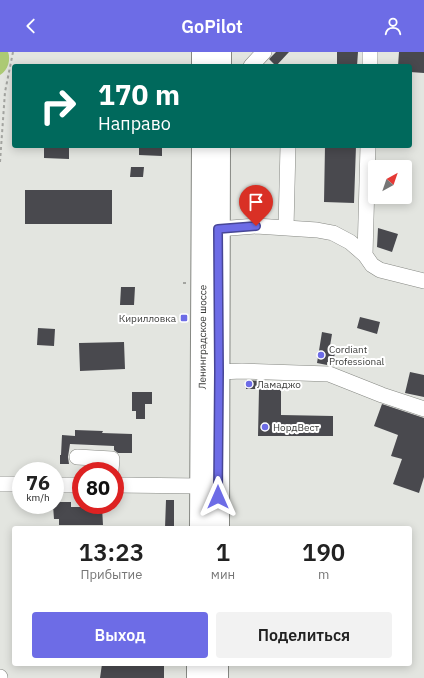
<!DOCTYPE html>
<html lang="ru">
<head>
<meta charset="utf-8">
<style>
	:root { --surface:#fff; --page:#f2f2f2; --text:#222; --muted:#767676; --accent:#6d6ce6 }
	body { margin:0; font-family:"IBM Plex Sans",sans-serif; background:var(--page); color:var(--text); height:100vh; display:flex; flex-direction:column; font-size:15px; white-space:nowrap }
	* { box-sizing:border-box; margin:0 }
	p { font-size:13px; color:var(--muted) }
	.icon { flex:none; width:22px; height:22px; fill:none; stroke:currentColor; stroke-width:2; stroke-linecap:round; stroke-linejoin:round }
	.map { position:relative; flex:1; overflow:hidden }
	.side { position:absolute; left:12px; top:474px; width:400px; height:140px; display:flex; flex-direction:column; background:var(--surface); border-radius:4px; box-shadow:0 2px 10px #0003 }
	.side>* { flex:none }
	.hud { position:absolute; left:12px; top:12px; width:400px; height:84px; border-radius:4px; box-shadow:0 2px 10px #0003; background:#00695c; color:#fff; overflow:hidden }
	.needle { width:26px; rotate:40deg }
	.tools { position:absolute; left:368px; top:108px; display:grid; gap:8px }
	.tools a { display:grid; place-items:center; width:44px; height:44px; border-radius:4px; background:var(--surface); box-shadow:0 2px 10px #0003; font-size:20px }
	.speed { position:absolute; left:12px; top:410px; display:flex; gap:8px; font-size:20px; font-weight:700; text-align:center }
	.speed>* { display:grid; place-content:center; width:52px; height:52px; border-radius:50%; background:var(--surface); box-shadow:0 2px 10px #0003; line-height:1 }
	.speed small { font-size:10px; font-weight:400 }
	.speed .limit { border:6px solid #d22; background:#fff; color:#111 }
	.pin { position:absolute; display:grid; place-items:center; width:34px; height:34px; color:#fff; margin:-41px -17px; border-radius:50% 50% 50% 0; rotate:-45deg; box-shadow:0 0 4px #0007 }
	.pin .icon { rotate:45deg }
	.me { position:absolute; width:44px; margin:-22px; rotate:0deg; stroke-linejoin:round; filter:drop-shadow(0 0 3px #0008) }
	.turn { display:flex; align-items:center; gap:14px; height:84px; padding:0 20px; font-size:18px }
	.turn .icon { width:52px; height:52px; stroke-width:2.5 }
	.turn b { display:block; font-size:28px; line-height:34px }
	.eta { display:flex; justify-content:space-evenly; align-items:center; height:68px; text-align:center }
	.eta b { font-size:24px; font-weight:600; line-height:28px }
	.action { display:flex; gap:8px; margin-top:auto; padding:8px 20px }
	.action a { flex:1; height:46px; border-radius:4px; background:var(--accent); color:#fff; font-size:16px; font-weight:600; line-height:46px; text-align:center }
	.action a+a { background:var(--page); color:var(--text) }
	header { display:flex; justify-content:space-between; align-items:center; height:52px; padding:0 20px; background:var(--accent); color:#fff; font-size:18px; font-weight:600 }
	.map>svg:first-child { display:block }
	.water { fill:#acca74 }
	.building { fill:#49494e }
	.lines { fill:none; stroke-linecap:round; stroke-linejoin:round }
	.minor-casing { stroke:#868883; stroke-width:16 }
	.highway-casing { stroke:#868883; stroke-width:24 }
	.path { stroke:#a3a4a0; stroke-width:2; stroke-dasharray:3 3; stroke-linecap:butt }
	.minor { stroke:#fff; stroke-width:15 }
	.highway { stroke:#fff; stroke-width:22 }
	.route-casing { stroke:#474696; stroke-width:10 }
	.route { stroke:#6d6ce6; stroke-width:7 }
	.poi-dot { fill:#6d6ce6; stroke:#fff; stroke-width:1.5 }
	.labels { text-anchor:middle; stroke-width:4; stroke-linejoin:round; paint-order:stroke }
	.poi-label { font-size:10px; fill:#3c3d3b; stroke:#fff; text-anchor:start }
	.street-label { font-size:10px; fill:#3c3d3b; stroke:#fff }
</style>
</head>
<body>
<header><svg class="icon" aria-label="back" viewBox="0 0 24 24"><path d="M15 5l-7 7 7 7"/></svg>GoPilot<svg class="icon" aria-label="person" viewBox="0 0 24 24"><circle cx="12" cy="8" r="4"/><path d="M4 21q1-7 8-7t8 7"/></svg></header>
<div class="map">
<svg width="424" height="626" viewBox="0 0 424 626">
	<rect width="100%" height="100%" fill="#e3e5e0"/>
	<path class="water" d="M0 0H8C11 8 8 18 0 23Z"/>
	<path class="building" d="M276 0H289L276 14 269 7Z
		M337 0H358L357 14H337Z
		M399 0H424V21L410 20V14H398Z
		M44 94H69V107L44 106Z
		M139 94H162V104L139 103Z
		M325 94H356L354 151 324 150Z
		M131 115H144L143 125H130Z
		M25 138H112V172H25Z
		M378 176 398 182 392 200 377 195Z
		M121 235H135L134 253H120Z
		M360 265 380 270 377 282 357 276Z
		M38 276 55 277 54 294 37 293Z
		M322 280 332 282 329 300 335 301 333 311 327 310V313L317 311Z
		M124 290 125 317 80 319 79 291Z
		M410 320 424 323V345L405 341Z
		M246 328 260 329V334H281V363L333 364V384H258L259 337H246Z
		M132 340H152V352H145V367H136V359H132Z
		M382 352 424 366V425L419 441 393 432 402 407 391 404 398 383 374 374Z
		M75 378 103 379 102 381 132 382V401H118L114 398V394L70 392 68 405 69 412H60V403H61L62 383 75 384Z
		M166 448H174V476H165Z
		M55 450H71V455H102L103 473H59V467H54L53 453H55Z
		M102 612H164V626H100Z"/>
	<g class="lines">
		<defs>
			<path id="minor" d="M251 14 264 0
				M370 14V0
				M368 94 365 203 372 213 380 218 424 229
				M286 176 288 94
				M218 177 256 174 317 178 333 181 350 190 365 203
				M219 320 242 319 329 322 382 343 424 357
				M77 405 112 407 111 419
				M0 432H21
				M55 433H81
				M115 433 202 434
				M0 625V626"/>
			<g id="highway">
				<path d="M203 14V0"/>
				<path d="M220 14V0"/>
				<path id="s1" d="M201 476 203 94"/>
				<path d="M218 476C219 349 218 221 219 94"/>
				<path d="M198 626V612"/>
				<path d="M217 626V612"/>
			</g>
		</defs>
		<use href="#minor" class="minor-casing"/>
		<use href="#highway" class="highway-casing"/>
		<path class="path" d="M0 110 5 40 13 0
			M183 231H188"/>
		<use href="#minor" class="minor"/>
		<use href="#highway" class="highway"/>
	</g>
	<g class="lines">
		<defs>
			<path id="route" d="M218 445 219 320 218 177 256 174"/>
		</defs>
		<use href="#route" class="route-casing"/>
		<use href="#route" class="route"/>
	</g>
	<g class="poi-dot">
		<rect x="180" y="262" width="8" height="8" rx="2"/>
		<circle cx="321" cy="303" r="4"/>
		<circle cx="249" cy="332" r="4"/>
		<circle cx="265" cy="375" r="4"/>
	</g>
	<g class="labels">
		<g class="poi-label">
			<text x="176" y="270" text-anchor="end">Кирилловка</text>
			<text x="329" y="301">Cordiant<tspan x="329" dy="12">Professional</tspan></text>
			<text x="257" y="336">Ламаджо</text>
			<text x="273" y="379">НордВест</text>
		</g>
		<g class="street-label">
			<text dy="4" stroke="none"><textPath href="#s1" startOffset="191">Ленинградское шоссе</textPath></text>
		</g>
	</g>
</svg>
<div class="tools">
<a><svg class="needle" viewBox="-14 -14 28 28"><path d="M0-13l5 13h-10z" fill="#e53935"/><path d="M0 13l5-13h-10z" fill="#767676"/></svg></a>
</div>
<div class="speed"><div>76<small>km/h</small></div><div class="limit">80</div></div>
<div class="pin" style="left:256px;top:174px;background:#d93025"><svg class="icon" aria-label="arrive" viewBox="0 0 24 24"><path d="M6 21V4h12l-3 4 3 4H6"/></svg></div>
<svg class="me" style="left:218px;top:445px" viewBox="-20 -20 40 40"><path d="M0-17L14 15 0 8-14 15z" fill="#6d6ce6" stroke="#fff" stroke-width="4"/></svg>
<div class="hud">
<div class="turn"><svg class="icon" aria-label="right" viewBox="0 0 24 24"><path d="M7 20v-9h11M14 6l5 5-5 5"/></svg><div><b>170 m</b>Направо</div></div>
</div>
<section class="side">
<div class="eta">
<div><b>13:23</b><p>Прибытие</p></div>
<div><b>1</b><p>мин</p></div>
<div><b>190</b><p>m</p></div>
</div>
<div class="action"><a>Выход</a><a>Поделиться</a></div>
</section>
</div>
</body>
</html>
